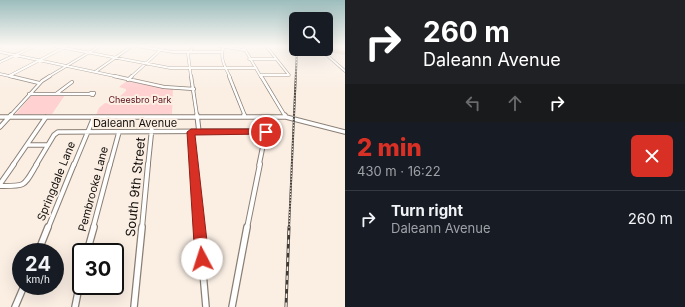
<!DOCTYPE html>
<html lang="en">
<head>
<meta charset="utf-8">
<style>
	:root { --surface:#171b24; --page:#242831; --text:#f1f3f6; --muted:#9ea1a6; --line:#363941; --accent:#d93025 }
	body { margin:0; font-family:Inter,sans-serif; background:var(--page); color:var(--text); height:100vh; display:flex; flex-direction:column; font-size:15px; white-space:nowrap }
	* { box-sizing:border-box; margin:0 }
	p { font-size:13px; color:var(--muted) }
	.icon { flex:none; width:22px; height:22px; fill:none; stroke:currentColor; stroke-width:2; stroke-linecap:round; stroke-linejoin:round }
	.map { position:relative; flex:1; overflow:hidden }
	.side { display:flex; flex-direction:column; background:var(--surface); width:340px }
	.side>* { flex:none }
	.banner { background:#202124; color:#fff; overflow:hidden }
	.tools { position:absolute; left:289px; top:12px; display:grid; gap:8px }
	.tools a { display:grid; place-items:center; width:44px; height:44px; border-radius:6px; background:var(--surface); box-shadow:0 4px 16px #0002; font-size:20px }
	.speed { position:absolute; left:12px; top:243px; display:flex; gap:8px; font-size:20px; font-weight:700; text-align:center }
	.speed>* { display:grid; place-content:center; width:52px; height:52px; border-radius:50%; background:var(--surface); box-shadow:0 4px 16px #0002; line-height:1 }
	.speed small { font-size:10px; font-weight:400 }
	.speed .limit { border:2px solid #111; border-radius:6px; background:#fff; color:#111 }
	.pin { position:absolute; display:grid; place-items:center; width:34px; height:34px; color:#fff; margin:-17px; border:2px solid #fff; border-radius:50%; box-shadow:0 1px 4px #0007 }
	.me { position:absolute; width:44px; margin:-22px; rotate:355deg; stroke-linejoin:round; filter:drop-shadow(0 0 3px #0008) }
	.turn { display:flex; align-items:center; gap:14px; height:84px; padding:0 12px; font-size:18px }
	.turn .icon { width:52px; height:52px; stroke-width:2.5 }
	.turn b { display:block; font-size:28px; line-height:34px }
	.lanes { display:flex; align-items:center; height:38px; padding:0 12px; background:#0003; justify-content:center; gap:20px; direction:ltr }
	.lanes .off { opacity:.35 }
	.round { display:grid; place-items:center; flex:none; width:42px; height:42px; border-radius:6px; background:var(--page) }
	.head { display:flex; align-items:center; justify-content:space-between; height:68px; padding:0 12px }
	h1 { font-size:24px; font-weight:800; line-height:30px; color:var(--accent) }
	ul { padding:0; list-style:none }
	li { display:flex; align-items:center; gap:12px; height:56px; padding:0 12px; border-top:1px solid var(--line) }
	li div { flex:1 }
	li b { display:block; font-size:15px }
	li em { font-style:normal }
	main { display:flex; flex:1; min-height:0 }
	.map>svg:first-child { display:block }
	.green { fill:#ffd1d1 }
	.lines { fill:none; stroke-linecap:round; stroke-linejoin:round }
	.minor-far4-casing { stroke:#8a7f75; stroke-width:3 }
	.minor-far3-casing { stroke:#8a7f75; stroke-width:4 }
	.minor-far2-casing { stroke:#8a7f75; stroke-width:5.5 }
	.minor-far1-casing { stroke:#8a7f75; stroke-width:6 }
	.minor-casing { stroke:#8a7f75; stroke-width:8 }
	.primary-casing { stroke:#d5d4d4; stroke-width:2.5 }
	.minor-far4 { stroke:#fff; stroke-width:2 }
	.minor-far3 { stroke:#fff; stroke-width:2.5 }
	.minor-far2 { stroke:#fff; stroke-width:3.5 }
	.minor-far1 { stroke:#fff; stroke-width:4 }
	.minor { stroke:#fff; stroke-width:5.5 }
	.primary { fill:#ecd08c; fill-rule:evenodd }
	.rail-far1-casing { stroke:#403a35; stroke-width:2 }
	.rail-casing { stroke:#403a35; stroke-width:3 }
	.rail-far1 { stroke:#fbefe4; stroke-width:1; stroke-dasharray:1.5; stroke-linecap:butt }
	.rail { stroke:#fbefe4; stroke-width:1.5; stroke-dasharray:4.5; stroke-linecap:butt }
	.route { fill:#d93025; stroke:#8d1f18 }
	.labels { text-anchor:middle; stroke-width:4; stroke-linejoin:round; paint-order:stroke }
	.far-park-label { font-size:9px; fill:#5a101b; stroke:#fbefe4 }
	.street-label { font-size:11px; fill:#16110e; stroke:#fbefe4 }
	.near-street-label { font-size:13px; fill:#16110e; stroke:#fbefe4 }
</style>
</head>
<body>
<main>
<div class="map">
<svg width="345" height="307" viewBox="0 0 345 307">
	<rect width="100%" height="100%" fill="#fbefe4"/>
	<path class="green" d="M128 80 173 89 172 114 96 115 99 108 105 103 111 104 126 91V89L119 87Z
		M32 95H65L52 114 15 115Z"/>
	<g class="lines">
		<defs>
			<path id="minor-far4" d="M54 46 170 68H256
				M136 46 173 52H221
				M219 46 244 50
				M224 46C219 57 225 67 230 77
				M243 46 261 77
				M266 46 289 75
				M320 49 345 71
				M0 52 119 77
				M249 59H276
				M0 62 35 46
				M95 72 132 46
				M0 74 14 77
				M260 75H289
				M9 76 63 48
				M48 77 100 46
				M131 77 165 46
				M191 77 188 54 194 46"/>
			<path id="minor-far3" d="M10 76 39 83
				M114 76 164 87 194 89
				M191 76 197 116
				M229 76 245 116
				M261 76 285 116
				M128 80 132 76
				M91 93H94L93 95 90 94Z
				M29 94H90
				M56 94 72 82
				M10 116 42 81 50 76"/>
			<path id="minor-far2" d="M197 115 199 132
				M244 115 245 117
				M285 115 286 117
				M0 117H286L345 132
				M0 127 11 115
				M191 132 194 165
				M28 145H48
				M13 165 46 117
				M36 165 54 135 58 132 266 131 259 165
				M74 165 94 117
				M110 165 119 132
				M148 165 153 117"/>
			<path id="minor-far1" d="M194 164 199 228
				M0 184 14 164
				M0 186C27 186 23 187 37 164
				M48 228 74 164
				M93 228 110 164
				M142 228 148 164
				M247 228 260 164"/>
			<path id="minor" d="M199 227 206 307
				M38 252 48 227
				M87 252 94 227
				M15 307 24 286
				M75 307 81 277
				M134 307 142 227
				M232 307 247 227"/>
			<path id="primary" d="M0 46H3L0 48Z
				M319 49H325L345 52V54Z"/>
		</defs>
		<use href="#minor-far4" class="minor-far4-casing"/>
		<use href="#minor-far3" class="minor-far3-casing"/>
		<use href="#minor-far2" class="minor-far2-casing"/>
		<use href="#minor-far1" class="minor-far1-casing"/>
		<use href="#minor" class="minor-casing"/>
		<use href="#primary" class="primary-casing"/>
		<use href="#minor-far4" class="minor-far4"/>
		<use href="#minor-far3" class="minor-far3"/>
		<use href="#minor-far2" class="minor-far2"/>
		<use href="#minor-far1" class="minor-far1"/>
		<use href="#minor" class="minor"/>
		<use href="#primary" class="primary"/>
		<defs>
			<path id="rail-far1" d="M289 228 297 49"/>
			<path id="rail" d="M286 307 289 227"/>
		</defs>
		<use href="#rail-far1" class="rail-far1-casing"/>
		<use href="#rail" class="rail-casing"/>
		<use href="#rail-far1" class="rail-far1"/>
		<use href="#rail" class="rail"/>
	</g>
	<linearGradient id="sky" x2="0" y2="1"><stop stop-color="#9cbdbd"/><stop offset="0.52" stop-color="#fdf8f3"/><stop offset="1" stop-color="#fdf8f3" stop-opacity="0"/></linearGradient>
	<rect width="345" height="89" fill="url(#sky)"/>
	<path class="route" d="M191 129H266L270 132 266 134 195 135 209 259 207 264 202 266 197 264 195 259 187 132Z"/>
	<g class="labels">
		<g class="far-park-label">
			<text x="140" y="103">Cheesbro Park</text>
		</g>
		<g class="street-label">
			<text x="135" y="127">Daleann Avenue</text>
			<text transform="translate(56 181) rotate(-68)" y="4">Springdale Lane</text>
			<text transform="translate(93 189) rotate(-75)" y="4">Pembrooke Lane</text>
		</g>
		<g class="near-street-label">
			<text transform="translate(135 187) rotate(-84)" y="5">South 9th Street</text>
		</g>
	</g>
</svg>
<div class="tools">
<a><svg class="icon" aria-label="search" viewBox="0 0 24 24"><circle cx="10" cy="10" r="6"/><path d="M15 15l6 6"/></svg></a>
</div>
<div class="speed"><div>24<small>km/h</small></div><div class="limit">30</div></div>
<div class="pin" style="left:266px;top:132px;background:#d93025"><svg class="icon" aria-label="arrive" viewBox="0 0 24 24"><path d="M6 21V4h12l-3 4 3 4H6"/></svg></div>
<svg class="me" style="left:202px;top:259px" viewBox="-20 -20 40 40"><circle r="19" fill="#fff"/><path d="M0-13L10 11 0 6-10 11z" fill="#d93025"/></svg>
</div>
<section class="side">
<div class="banner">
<div class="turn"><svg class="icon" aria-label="right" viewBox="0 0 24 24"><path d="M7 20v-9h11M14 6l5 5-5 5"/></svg><div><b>260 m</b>Daleann Avenue</div></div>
<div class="lanes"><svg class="icon off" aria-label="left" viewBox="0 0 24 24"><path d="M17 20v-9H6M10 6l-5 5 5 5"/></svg><svg class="icon off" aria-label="ahead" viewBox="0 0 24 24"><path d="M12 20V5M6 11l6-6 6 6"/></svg><svg class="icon" aria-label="right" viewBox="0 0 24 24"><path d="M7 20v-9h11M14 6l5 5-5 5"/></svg></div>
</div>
<div class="head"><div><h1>2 min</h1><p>430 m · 16:22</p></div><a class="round" style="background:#d93025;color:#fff"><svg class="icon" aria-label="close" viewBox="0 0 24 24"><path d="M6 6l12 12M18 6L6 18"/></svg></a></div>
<ul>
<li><svg class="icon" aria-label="right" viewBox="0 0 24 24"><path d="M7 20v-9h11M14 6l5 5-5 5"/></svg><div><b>Turn right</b><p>Daleann Avenue</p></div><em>260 m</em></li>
</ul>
</section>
</main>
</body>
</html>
